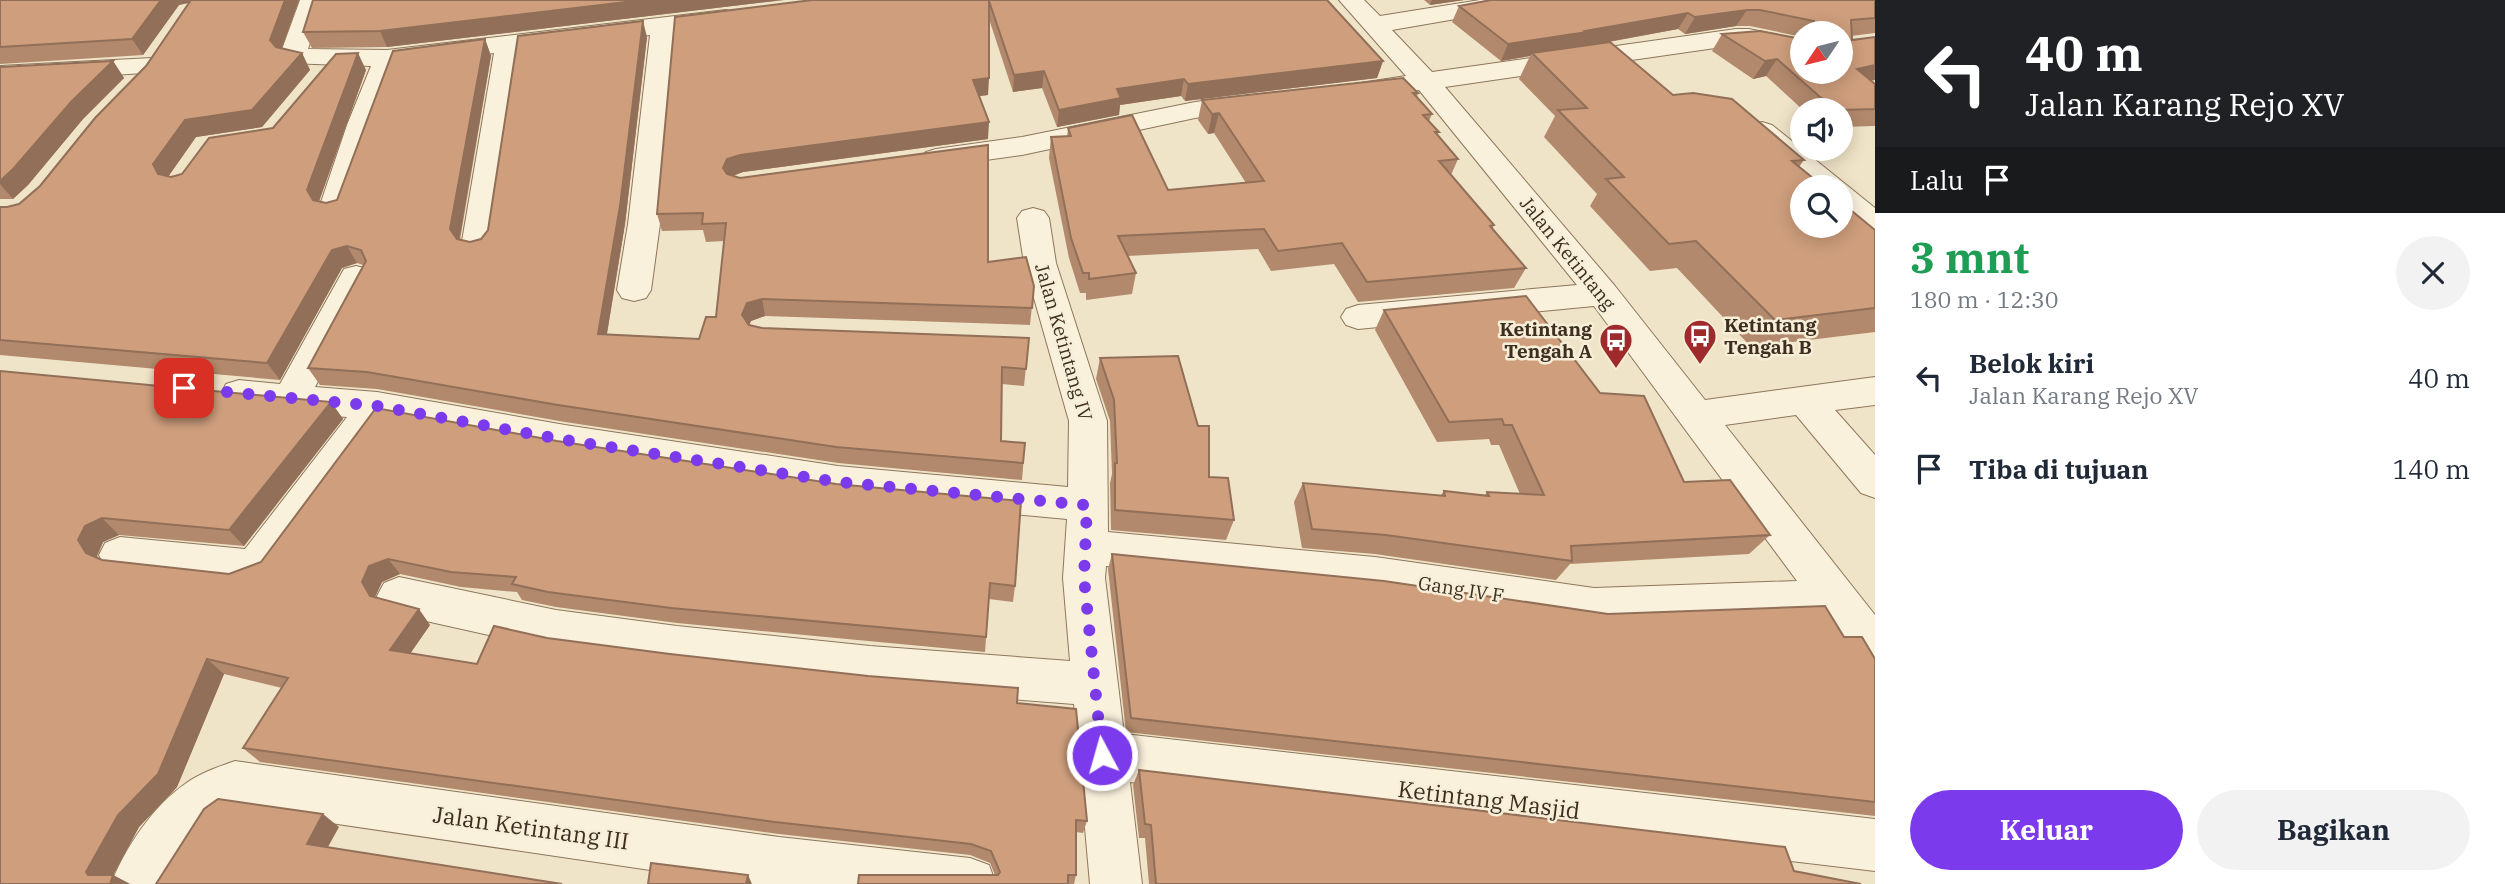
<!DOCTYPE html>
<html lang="id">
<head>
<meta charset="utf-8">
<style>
	:root { --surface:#fff; --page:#f2f2f3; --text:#1f2937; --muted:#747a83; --accent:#7c3aed }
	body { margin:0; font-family:"IBM Plex Serif",serif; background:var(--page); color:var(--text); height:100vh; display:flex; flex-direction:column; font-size:26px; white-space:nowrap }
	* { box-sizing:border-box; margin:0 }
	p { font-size:23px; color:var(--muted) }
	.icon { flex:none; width:38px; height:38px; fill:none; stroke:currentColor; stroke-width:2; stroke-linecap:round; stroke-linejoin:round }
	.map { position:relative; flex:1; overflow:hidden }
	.side { display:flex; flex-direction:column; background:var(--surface); width:630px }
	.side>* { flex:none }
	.banner { background:#202124; color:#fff; overflow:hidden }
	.needle { width:46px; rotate:235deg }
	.controls { position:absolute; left:1790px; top:21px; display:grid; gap:14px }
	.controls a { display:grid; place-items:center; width:63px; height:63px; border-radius:50%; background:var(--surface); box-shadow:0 4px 18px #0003; font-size:35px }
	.pin { position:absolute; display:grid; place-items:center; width:60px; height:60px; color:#fff; margin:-30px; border-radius:14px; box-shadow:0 4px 10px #0006 }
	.me { position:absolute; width:77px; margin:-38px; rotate:354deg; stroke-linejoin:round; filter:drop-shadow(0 0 5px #0008) }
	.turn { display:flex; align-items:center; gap:24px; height:147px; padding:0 35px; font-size:32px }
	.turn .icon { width:91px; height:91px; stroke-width:2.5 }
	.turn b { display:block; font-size:49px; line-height:60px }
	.then { display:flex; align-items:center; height:66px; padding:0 35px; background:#0003; gap:14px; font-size:26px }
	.round { display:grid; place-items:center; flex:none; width:74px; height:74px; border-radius:37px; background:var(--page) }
	.head { display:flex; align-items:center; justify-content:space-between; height:119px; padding:0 35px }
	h1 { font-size:42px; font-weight:700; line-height:52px; color:#1e9e55 }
	.button { display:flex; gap:14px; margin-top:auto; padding:14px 35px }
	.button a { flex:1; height:80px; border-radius:42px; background:var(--accent); color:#fff; font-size:28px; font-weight:700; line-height:80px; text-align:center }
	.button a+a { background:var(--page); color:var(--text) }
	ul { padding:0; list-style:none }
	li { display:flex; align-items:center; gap:21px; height:91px; padding:0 35px }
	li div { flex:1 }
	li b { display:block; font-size:26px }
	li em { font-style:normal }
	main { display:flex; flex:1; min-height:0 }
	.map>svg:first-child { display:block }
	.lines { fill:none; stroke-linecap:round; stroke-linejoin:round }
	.minor-casing { stroke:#8d765c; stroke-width:2 }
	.minor { fill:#faf1dc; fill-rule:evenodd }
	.wall { fill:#b2896c }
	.shaded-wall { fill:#916f58 }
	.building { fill:#cf9f7d; stroke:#916f58; stroke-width:2 }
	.route { stroke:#7c3aed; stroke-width:12; stroke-dasharray:0 21.6 }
	.labels { text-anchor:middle; stroke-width:5; stroke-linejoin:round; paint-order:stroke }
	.street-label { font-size:19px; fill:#3d2e20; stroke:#f7eed8 }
	.poi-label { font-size:19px; font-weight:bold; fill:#3d2e20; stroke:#f7eed8; text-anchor:start }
	.near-street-label { font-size:23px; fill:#3d2e20; stroke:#f7eed8 }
</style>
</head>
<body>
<main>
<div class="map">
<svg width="1875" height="884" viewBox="0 0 1875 884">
	<rect width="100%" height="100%" fill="#f0e4c8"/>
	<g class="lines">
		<defs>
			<path id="minor" d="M300 0H324L308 49 387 50 726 10 735 13 739 18 735 23 676 31 660 224 651 290 646 298 634 301 622 298 617 290 628 224 650 35 521 50 493 247 488 254 477 257 466 254 461 247 494 53 398 65 375 125 351 208 346 215 335 218 324 215 319 208 347 125 371 66 287 63 281 52Z
				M1339 0H1364L1380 16 1480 0H1537L1534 5 1525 7 1392 30 1432 72 1736 29H1749L1802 40V56L1749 45H1736L1445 87 1615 286 1705 400 1875 377V405L1835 410 1875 455V498L1861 493 1796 415 1725 425 1875 615V670L1859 664 1824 617 1594 626 1375 593 1106 566 1105 578 1124 734 1875 819V871L1130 782 1142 884H1090L1074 704 870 688 677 666 556 650 399 615 384 609 377 596 384 583 399 577 556 610 677 626 870 646 1070 661 1063 578 1067 519 838 498 565 455 386 422 275 575 245 587 120 573 105 567 99 555 105 543 120 537 245 549 347 417 239 408 226 404 221 394 226 384 239 380 280 384 344 269 356 266 368 269 373 277 315 387 377 392 565 425 838 466 1068 487 1069 421 1024 263 1017 218 1022 211 1033 208 1044 211 1049 218 1056 263 1107 421 1108 532 1375 557 1594 588 1797 581 1594 306 1358 329 1346 325 1341 317 1346 309 1358 305 1577 285 1419 90 1358 99 1348 97 1344 91 1348 85 1406 76Z
				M152 58 161 60 165 66 161 72 0 82V66Z
				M1253 95 1263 97 1267 103 1263 109 1195 118 1022 155 936 167 926 164 921 158 926 152 936 149 1022 137 1195 102Z
				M1762 122 1772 125 1875 208V234L1864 231 1841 211V187H1813L1752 137 1748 131 1752 125Z
				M235 761 779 837 970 858 989 865 996 884H745L236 809 207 830 168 884H111C125 848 153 806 185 784 200 773 218 767 235 761Z"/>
		</defs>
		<use href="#minor" class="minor-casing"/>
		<use href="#minor" class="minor"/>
	</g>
	<path class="wall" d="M0 0H299L282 48 302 53 310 70 262 127 196 137 168 177H171L182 174 273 128 366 70 319 201 326 203 337 200 485 39 491 56 460 240 470 242 481 239 647 37 625 224 607 334 699 339 716 317 724 241 706 242 703 230 662 231 657 214 812 0H1327L1383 61 1377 78 1185 101 1181 96 1120 105 1119 115 1057 127 1042 88 1013 92 989 19 988 95 979 96 988 139 743 172 732 176 988 262 1034 286 1030 325 765 316 751 321 749 325 762 328 1029 338 1024 386 1002 384 1001 441 1025 443 1022 480 838 463 565 422 377 389 320 385 308 368 363 265 357 263 342 268 280 380 0 355V207H7L19 204 40 186 146 66 189 3 179 5 143 55 0 64Z
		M784 0 387 47 312 48 303 32Z
		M1424 0H1464L1430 5Z
		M1875 0V33L1851 36 1852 40 1871 80 1875 84V126L1841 127V110H1803L1766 76 1753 79 1712 51 1722 34 1760 31 1802 72 1841 33H1802V37L1750 26H1736L1685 34 1678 29 1609 42 1673 95 1804 160 1799 167 1875 230V332L1751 347 1677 268 1650 271 1590 206 1597 194 1544 137 1555 116 1519 79 1530 56 1501 61 1452 22 1459 6Z
		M113 61 124 78 83 119 28 185 13 199H0V67Z
		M1418 93 1417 97 1432 114 1429 121 1439 132 1437 135 1458 159 1451 175 1494 225 1492 229 1526 268 1514 288 1358 302 1334 264 1271 271 1258 249 1127 256 1136 273 1132 294 1086 300V293H1080L1069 258 1049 158 1051 137H1067L1068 128 1168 190 1246 183 1214 133 1208 134 1198 120 1202 100Z
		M1384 310 1600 393 1684 482 1770 535 1749 554 1570 564 1556 580 1375 554 1302 548 1294 502 1303 483 1441 495 1444 491 1485 495 1487 492 1520 494 1499 445H1491L1489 439 1437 442 1375 330Z
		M1100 358 1209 477 1234 520 1226 540 1111 530 1110 483 1112 474 1110 421 1096 379Z
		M0 371 331 402 343 419 244 546 119 535 103 542 97 556 98 558 102 560 229 574 261 562 376 408 1015 586 1013 602 989 599 985 652 677 623 556 607 522 600 517 592 461 587 400 574 382 582 375 597 430 625 410 654 477 664 547 638 1017 703 1087 821 1083 833 1076 832V875L1074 884H858L995 875 990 863 970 855 779 834 260 762 243 748 282 688 224 674 177 787 139 827 113 875 130 884H0Z
		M1112 554 1608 614 1844 637 1875 659V816L1126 732 1108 569Z
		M1139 770 1794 871 1861 884H1149L1145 838H1139L1133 785Z"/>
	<path class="shaded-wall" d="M161 0H189L191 2 179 5 143 55 132 39Z
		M285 0H299L279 56 270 40Z
		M643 0H784L387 47 380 31Z
		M1432 0H1464L1430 5Z
		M1747 10 1736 26 1685 34 1695 17Z
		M1688 13 1678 29 1579 47 1532 53 1530 56 1501 61 1508 44Z
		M643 21 647 37 625 224 604 351 598 334Z
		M485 39 491 56 458 247 450 229Z
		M302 53 310 70 262 127 196 137 165 181 158 174 153 164 185 120Z
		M358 53 366 70 317 207 307 190Z
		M1777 59 1766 76 1753 79 1765 61Z
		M113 61 124 78 83 119 28 185 13 199 0 184V181L71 102Z
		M1383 61 1377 78 1185 101 1188 84Z
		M1875 65V80L1844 86 1857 69Z
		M1044 71 1042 88 1013 92 1014 75Z
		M989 78 988 95 972 97 973 80Z
		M1184 79 1181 96 1120 105 1119 115 1057 127 1059 110 1117 89Z
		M1219 113 1214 133 1208 134 1212 114Z
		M989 122 988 139 743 172 730 177 726 185 723 168 727 159 740 155Z
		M347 246 357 263 342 268 280 380 267 363 332 250Z
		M762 299 765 316 751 321 746 332 742 315 747 303Z
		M331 402 343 419 244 546 229 530Z
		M102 518 119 535 103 542 97 556 104 569 86 553 78 540 85 526Z
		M388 559 400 574 382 582 375 597 370 596 362 582 369 566Z
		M419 609 430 625 402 665 390 650Z
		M207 659 224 674 177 787 139 827 109 883 88 875 86 872Z
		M323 814 339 827 323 856 307 844Z
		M113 875 130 884H110Z
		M748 875 752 884H746Z"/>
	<path class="building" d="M0 0H161L132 39 0 47Z
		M191 0H285L270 40 276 47 302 53 252 110 185 120 153 164 158 174 171 177 182 174 209 138 273 128 336 54 358 53 307 190 313 200 326 203 337 200 393 51 485 39 450 229 457 239 470 242 481 239 488 230 518 36 643 21 620 206 598 334 699 339 706 317H716L726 223 702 224 703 213 657 214 675 17 812 0H1327L1383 61 1188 84 1184 79 1117 89 1121 98 1059 110 1044 71 1014 75 989 1V78L973 80 989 122 740 155 727 159 723 168 727 174 740 178 988 145V262L1026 257 1034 286 1032 308 762 299 747 303 742 315 749 325 762 328 1029 338 1026 369 1002 367 1001 441 1025 443 1023 463 836 447 558 405 367 372 308 368 366 261 361 250 347 246 332 250 267 363 0 340V207H7L19 204 40 186 95 118 146 66Z
		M313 0H643L380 31 303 32Z
		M1491 0H1875V18L1851 20 1852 40 1875 37V65L1857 69 1875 84V109L1841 110 1820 97 1777 59 1765 61 1722 34 1760 31 1802 39V72H1841V33H1816L1814 21 1760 10H1747L1695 17 1688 13 1585 31 1587 32 1508 44 1459 6Z
		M1610 42 1673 95 1693 93 1732 99 1804 160 1792 161 1824 187H1802V226H1841V202L1875 230V308L1775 320 1696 241 1669 244 1606 179 1624 177 1558 110 1587 108 1532 53Z
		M113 61 71 102 14 168 0 181V67Z
		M1403 78 1418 93H1413L1432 114 1423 115 1439 132H1435L1458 159 1439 161 1494 225 1490 226 1526 268 1367 282 1342 243 1278 251 1264 229 1118 236 1136 273 1089 279V273H1083L1071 238 1051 137 1071 136 1068 128 1132 115 1168 190 1264 181 1219 113 1212 114 1202 100Z
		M1526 296 1600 393 1644 396 1684 482 1730 480 1770 535 1571 546 1572 561 1386 535 1312 529 1303 483 1445 496 1444 491 1489 496 1487 492 1544 495 1512 425H1504L1502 419 1449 422 1384 310Z
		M1178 356 1198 426H1209V477L1228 478 1234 520 1115 510V463H1117L1114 400 1100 358Z
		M0 371 331 402 229 530 102 518 85 526 78 540 86 553 102 560 229 574 261 562 376 408 557 441 836 484 1021 501 1015 586 990 583 986 637 671 608 548 592 512 584 516 577 451 572 388 559 369 566 362 582 370 596 419 609 390 650 477 664 494 626 547 638 670 654 868 676 1018 688 1017 703 1076 709 1087 821 1076 820V875H1068V884H858L859 875H998L1000 872 991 851 971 844 775 822 243 748 288 678 207 659 158 774 118 815 86 872 88 875H113L110 884H0Z
		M1112 554 1384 581 1608 614 1825 606 1844 637H1862L1875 659V802L1131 718Z
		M1139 770 1785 847 1794 871 1861 884H1156L1151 825 1145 824Z
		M218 799 323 814 307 844 562 884H156L204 809Z
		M651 863 748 875 746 884H648Z"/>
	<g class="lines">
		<path class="route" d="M184 388 377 406 565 440 838 482 1087 505 1084 578 1102 755"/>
	</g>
	<defs>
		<symbol id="bus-pin" viewBox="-11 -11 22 30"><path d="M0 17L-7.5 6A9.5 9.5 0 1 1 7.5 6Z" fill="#9e2a2b" stroke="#f7eed8"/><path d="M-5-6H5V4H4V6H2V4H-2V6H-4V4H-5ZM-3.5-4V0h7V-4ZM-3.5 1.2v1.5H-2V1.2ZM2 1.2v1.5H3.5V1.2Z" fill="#fff"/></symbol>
	</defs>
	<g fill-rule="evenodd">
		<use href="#bus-pin" x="1681" y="317" width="38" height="52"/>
		<use href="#bus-pin" x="1597" y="321" width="38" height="52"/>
	</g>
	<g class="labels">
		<g class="street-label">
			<text transform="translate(1568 253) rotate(51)" y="7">Jalan Ketintang</text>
			<text transform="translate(1064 342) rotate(74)" y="7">Jalan Ketintang IV</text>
			<text transform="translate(1461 589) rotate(9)" y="7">Gang IV F</text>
		</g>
		<g class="poi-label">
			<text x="1724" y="332">Ketintang<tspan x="1724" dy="22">Tengah B</tspan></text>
			<text x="1592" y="336" text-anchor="end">Ketintang<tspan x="1592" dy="22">Tengah A</tspan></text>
		</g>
		<g class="near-street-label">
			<text transform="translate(1489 800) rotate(7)" y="8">Ketintang Masjid</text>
			<text transform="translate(531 828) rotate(8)" y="8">Jalan Ketintang III</text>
		</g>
	</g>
</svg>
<div class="controls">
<a><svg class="needle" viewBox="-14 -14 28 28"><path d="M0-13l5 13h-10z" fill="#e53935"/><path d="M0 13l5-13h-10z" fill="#747a83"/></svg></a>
<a><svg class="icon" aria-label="sound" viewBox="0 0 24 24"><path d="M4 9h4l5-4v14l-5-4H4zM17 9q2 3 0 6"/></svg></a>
<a><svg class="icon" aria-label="search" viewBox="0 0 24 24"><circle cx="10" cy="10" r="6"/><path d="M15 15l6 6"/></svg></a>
</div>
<div class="pin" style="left:184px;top:388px;background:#d93025"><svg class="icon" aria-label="arrive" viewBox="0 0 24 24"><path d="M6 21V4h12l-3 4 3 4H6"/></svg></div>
<svg class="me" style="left:1102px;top:755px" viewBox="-20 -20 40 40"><circle r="17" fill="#7c3aed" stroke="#fff" stroke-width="3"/><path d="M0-11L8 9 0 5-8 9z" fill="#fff"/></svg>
</div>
<section class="side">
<div class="banner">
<div class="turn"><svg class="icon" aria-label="left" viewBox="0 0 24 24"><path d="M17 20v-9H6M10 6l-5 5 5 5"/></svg><div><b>40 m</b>Jalan Karang Rejo XV</div></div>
<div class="then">Lalu<svg class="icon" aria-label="arrive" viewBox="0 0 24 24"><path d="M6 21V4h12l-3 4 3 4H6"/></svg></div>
</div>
<div class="head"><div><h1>3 mnt</h1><p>180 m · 12:30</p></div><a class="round"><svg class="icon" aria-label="close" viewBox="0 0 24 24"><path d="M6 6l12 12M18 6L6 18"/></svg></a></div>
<ul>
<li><svg class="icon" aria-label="left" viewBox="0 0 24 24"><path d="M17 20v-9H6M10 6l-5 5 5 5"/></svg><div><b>Belok kiri</b><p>Jalan Karang Rejo XV</p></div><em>40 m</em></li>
<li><svg class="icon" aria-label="arrive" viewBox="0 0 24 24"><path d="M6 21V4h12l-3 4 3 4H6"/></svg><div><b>Tiba di tujuan</b></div><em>140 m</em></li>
</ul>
<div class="button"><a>Keluar</a><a>Bagikan</a></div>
</section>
</main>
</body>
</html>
